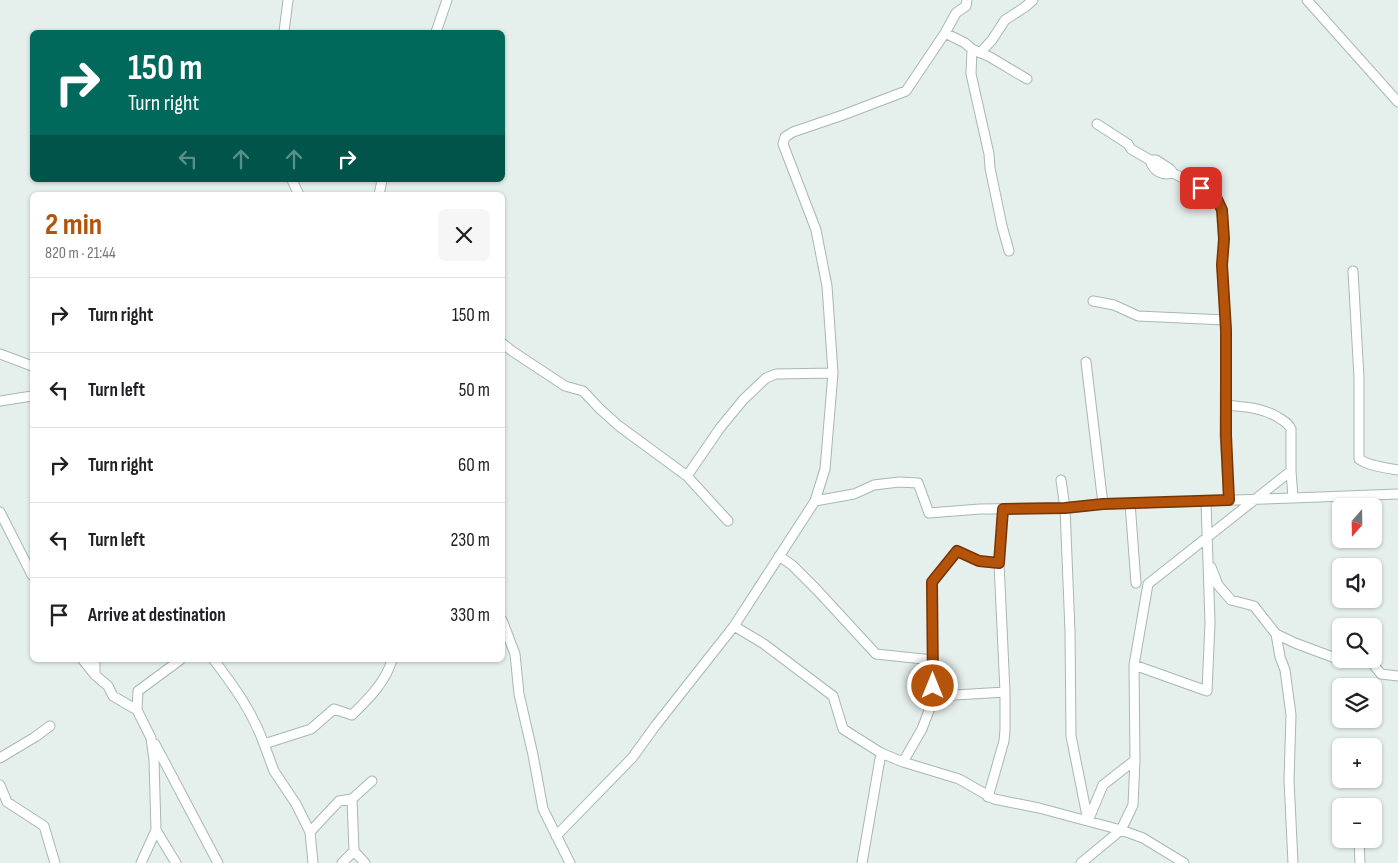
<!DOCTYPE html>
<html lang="en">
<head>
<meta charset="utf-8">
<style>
	:root { --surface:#fff; --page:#f6f6f6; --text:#202124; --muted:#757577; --line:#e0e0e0; --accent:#b45309 }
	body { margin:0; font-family:"Sofia Sans Condensed",sans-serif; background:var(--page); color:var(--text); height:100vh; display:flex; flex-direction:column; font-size:19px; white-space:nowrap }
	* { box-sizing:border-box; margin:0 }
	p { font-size:16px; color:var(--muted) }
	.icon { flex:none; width:28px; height:28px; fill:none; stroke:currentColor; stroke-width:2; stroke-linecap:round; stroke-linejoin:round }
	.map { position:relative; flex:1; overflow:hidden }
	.side { position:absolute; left:30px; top:192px; width:475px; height:470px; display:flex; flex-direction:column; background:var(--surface); border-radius:8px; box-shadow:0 1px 4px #0004 }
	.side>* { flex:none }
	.banner { position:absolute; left:30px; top:30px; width:475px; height:152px; border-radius:8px; box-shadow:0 1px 4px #0004; background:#00695c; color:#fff; overflow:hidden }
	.needle { width:32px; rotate:200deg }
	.fabs { position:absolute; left:1332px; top:498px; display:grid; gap:10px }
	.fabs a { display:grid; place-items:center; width:50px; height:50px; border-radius:8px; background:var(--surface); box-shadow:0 1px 4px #0004; font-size:25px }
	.pin { position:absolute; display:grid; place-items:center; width:42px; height:42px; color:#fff; margin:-21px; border-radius:10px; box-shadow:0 2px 8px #0006 }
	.me { position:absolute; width:55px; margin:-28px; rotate:0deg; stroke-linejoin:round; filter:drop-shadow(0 0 4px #0008) }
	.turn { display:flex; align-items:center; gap:18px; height:105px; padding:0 15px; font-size:22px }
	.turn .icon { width:65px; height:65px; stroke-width:2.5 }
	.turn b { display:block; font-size:35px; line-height:42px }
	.lanes { display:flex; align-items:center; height:48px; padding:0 15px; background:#0003; justify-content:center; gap:25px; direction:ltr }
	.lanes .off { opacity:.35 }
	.round { display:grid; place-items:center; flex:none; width:52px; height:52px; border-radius:8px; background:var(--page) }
	.summary { display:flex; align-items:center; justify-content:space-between; height:85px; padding:0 15px }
	h1 { font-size:30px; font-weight:700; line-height:38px; color:var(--accent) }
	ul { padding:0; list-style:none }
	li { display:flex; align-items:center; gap:15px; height:75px; padding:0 15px; border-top:1px solid var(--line) }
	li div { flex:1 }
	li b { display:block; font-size:19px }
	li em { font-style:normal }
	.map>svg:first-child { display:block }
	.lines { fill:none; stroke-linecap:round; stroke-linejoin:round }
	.minor-casing { stroke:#a7b8b3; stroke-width:11 }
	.minor { stroke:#fff; stroke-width:9 }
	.route-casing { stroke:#753606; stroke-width:12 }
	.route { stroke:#b45309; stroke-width:9 }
</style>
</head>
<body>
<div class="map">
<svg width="1398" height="863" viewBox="0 0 1398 863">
	<rect width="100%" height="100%" fill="#e5efeb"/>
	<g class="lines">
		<defs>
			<path id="minor" d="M1307 0 1398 102
				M284 32 288 0
				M436 32 447 0
				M945 33 965 43 972 49 990 57 1027 79
				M972 49 971 74 989 154 990 168 1002 226 1009 251
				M980 53 992 40 1005 20 1025 7 1033 0
				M1097 124 1128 144 1131 149 1150 160H1156L1170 169 1173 173 1215 195 1222 210 1224 239 1222 265 1226 330 1225 435 1229 500
				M1150 160C1153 171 1162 176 1173 173
				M292 180 299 195
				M379 195 382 180
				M1353 271 1359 378V459C1369 466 1386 468 1398 470
				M1093 301 1114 305 1138 316 1225 320
				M502 343 512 351 565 386 583 391 600 409 619 426 687 476 728 521
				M0 354 32 366
				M1086 362 1103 504
				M0 401 32 396
				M1226 405C1244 407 1259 407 1276 416 1282 420 1288 422 1291 429V471L1293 498 1398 494
				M687 476 720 428 743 400 766 378 776 374 833 373
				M1061 480 1065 508 1070 631 1071 736 1088 821
				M815 501 854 494 874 485 899 482 918 483 929 513 980 509 1065 508 1103 504 1206 501 1210 623 1207 691 1134 665
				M1206 501 1293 498
				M1130 503 1136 583
				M0 512 32 575
				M779 556 792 565 817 590 876 654 933 660
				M1211 567 1218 585 1231 600 1254 606 1276 634 1280 657 1285 670 1291 715 1289 780 1293 863
				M502 620 515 654 519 694 533 755 543 809 570 863
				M734 626 815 501 825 469 833 373 827 286 816 230 783 144 785 137 793 132 843 115 906 91 945 33 956 13 966 6 967 0
				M1276 634 1295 643 1335 658 1341 652
				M1369 659 1381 674 1398 676
				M83 660 95 675
				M95 660V675L108 686 113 696 137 710 151 738 154 760 156 830 176 863
				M214 660C235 688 252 711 264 744L311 729 334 709 352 715C369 698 385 683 392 660
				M933 700 955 695 1005 692
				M137 710 138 691 180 660
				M155 744 218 863
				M264 744 274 771 296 804 310 832 313 863
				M0 758 35 737 50 726
				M903 762 922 729 933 700 932 582 957 551 979 561 999 563
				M0 785 7 802 44 826 55 863
				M988 797 1004 741 1005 730V692L999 563 1003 509
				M352 799 354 851
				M1088 821 1103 785 1135 760 1134 665 1148 584 1291 471
				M310 832 339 801 352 799 372 781
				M556 836 632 758 656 725 734 626 764 644 833 696 843 729 881 753 903 762 959 779 994 799 1039 808 1121 830 1143 838 1184 863
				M1359 839 1360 863
				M141 863 156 830
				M342 863 354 851 365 863
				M862 863 881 753
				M1081 863 1121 830 1133 805 1135 760"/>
		</defs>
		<use href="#minor" class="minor-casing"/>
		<use href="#minor" class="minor"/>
	</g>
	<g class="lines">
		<defs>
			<path id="route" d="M933 686 932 582 957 551 979 561 999 563 1003 509 1065 508 1103 504 1229 500 1226 435V330L1222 265 1224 239 1222 210 1215 195 1201 188"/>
		</defs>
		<use href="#route" class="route-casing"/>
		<use href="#route" class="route"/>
	</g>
</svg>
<div class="fabs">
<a><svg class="needle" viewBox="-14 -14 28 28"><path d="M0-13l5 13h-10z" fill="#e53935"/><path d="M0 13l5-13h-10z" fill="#757577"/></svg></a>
<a><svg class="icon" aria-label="sound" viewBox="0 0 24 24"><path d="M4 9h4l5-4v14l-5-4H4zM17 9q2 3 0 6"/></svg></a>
<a><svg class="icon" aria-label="search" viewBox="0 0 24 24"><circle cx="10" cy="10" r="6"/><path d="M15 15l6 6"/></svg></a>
<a><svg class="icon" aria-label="layers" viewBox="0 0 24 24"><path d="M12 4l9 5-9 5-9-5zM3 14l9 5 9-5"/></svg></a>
<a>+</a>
<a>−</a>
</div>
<div class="pin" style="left:1201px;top:188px;background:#d93025"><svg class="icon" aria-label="arrive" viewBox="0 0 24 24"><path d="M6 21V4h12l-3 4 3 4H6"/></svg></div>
<svg class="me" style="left:933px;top:686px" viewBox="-20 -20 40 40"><circle r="17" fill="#b45309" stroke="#fff" stroke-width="3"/><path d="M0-11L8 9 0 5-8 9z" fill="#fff"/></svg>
<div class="banner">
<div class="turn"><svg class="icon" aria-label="right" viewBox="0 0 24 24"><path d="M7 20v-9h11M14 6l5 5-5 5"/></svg><div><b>150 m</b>Turn right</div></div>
<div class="lanes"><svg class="icon off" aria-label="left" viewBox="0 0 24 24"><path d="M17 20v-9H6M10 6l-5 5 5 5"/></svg><svg class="icon off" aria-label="ahead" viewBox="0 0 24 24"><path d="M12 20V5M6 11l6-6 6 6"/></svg><svg class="icon off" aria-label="ahead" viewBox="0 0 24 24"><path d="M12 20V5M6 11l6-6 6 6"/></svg><svg class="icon" aria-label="right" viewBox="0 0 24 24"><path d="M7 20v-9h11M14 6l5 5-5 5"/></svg></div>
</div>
<section class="side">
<div class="summary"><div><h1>2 min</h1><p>820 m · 21:44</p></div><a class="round"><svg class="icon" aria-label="close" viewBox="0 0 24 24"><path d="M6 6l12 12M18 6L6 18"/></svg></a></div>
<ul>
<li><svg class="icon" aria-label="right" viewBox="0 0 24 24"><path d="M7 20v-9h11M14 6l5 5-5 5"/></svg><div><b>Turn right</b></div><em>150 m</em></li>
<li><svg class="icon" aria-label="left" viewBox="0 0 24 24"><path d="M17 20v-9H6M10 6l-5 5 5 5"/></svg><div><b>Turn left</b></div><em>50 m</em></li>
<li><svg class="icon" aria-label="right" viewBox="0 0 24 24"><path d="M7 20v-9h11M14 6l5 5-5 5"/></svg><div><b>Turn right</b></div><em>60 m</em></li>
<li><svg class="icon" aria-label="left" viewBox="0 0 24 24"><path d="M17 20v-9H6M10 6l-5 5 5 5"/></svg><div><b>Turn left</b></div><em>230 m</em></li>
<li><svg class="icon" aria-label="arrive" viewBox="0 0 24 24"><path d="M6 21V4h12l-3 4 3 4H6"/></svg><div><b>Arrive at destination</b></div><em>330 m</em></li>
</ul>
</section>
</div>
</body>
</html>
